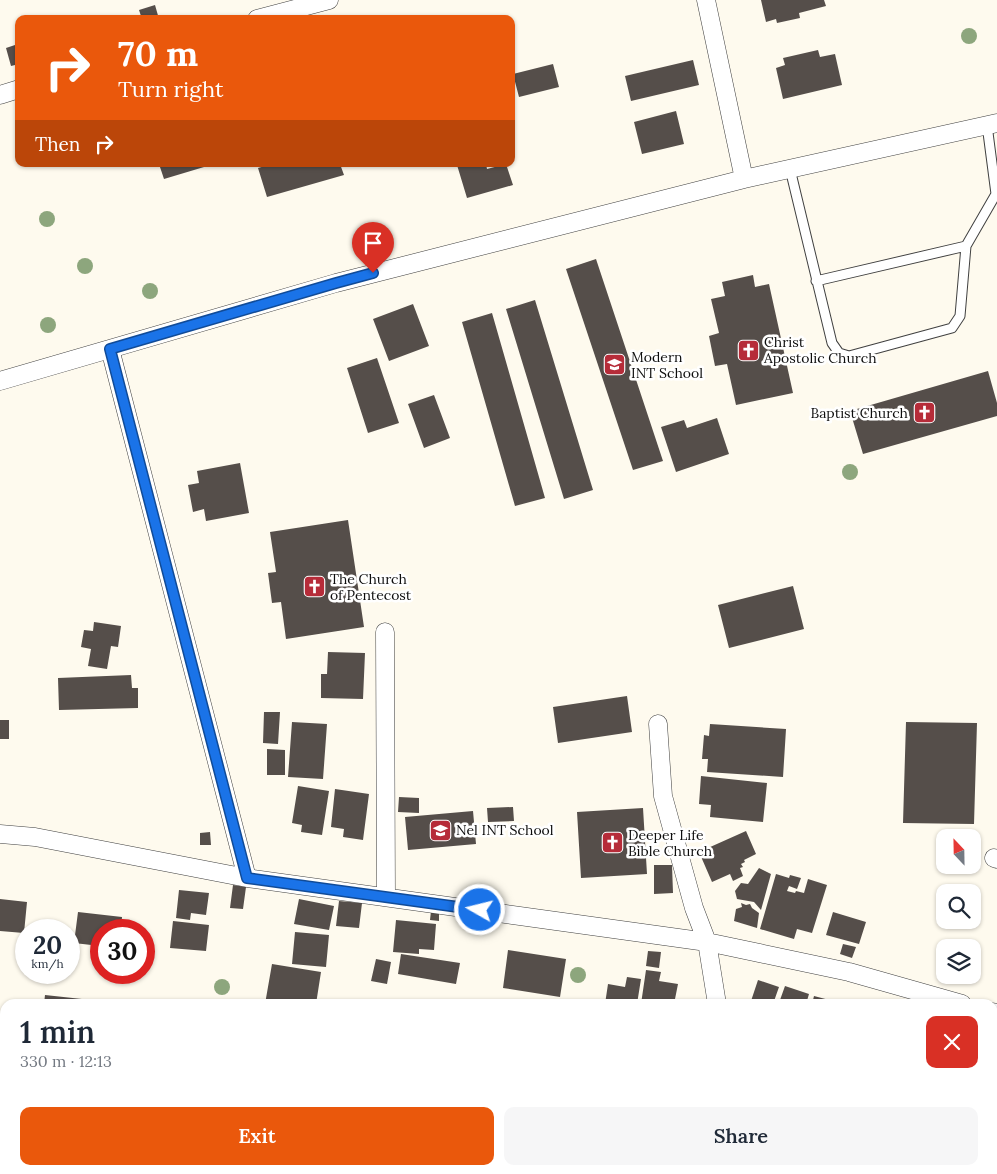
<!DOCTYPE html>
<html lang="en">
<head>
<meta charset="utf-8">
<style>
	:root { --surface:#fff; --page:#f6f6f7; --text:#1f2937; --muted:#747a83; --accent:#ea580c }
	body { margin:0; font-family:Lora,serif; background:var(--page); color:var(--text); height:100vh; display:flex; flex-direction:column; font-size:19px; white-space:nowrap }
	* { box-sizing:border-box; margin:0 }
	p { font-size:16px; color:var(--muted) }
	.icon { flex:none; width:28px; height:28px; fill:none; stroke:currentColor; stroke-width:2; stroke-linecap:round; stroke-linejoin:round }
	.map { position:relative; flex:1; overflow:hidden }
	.side { position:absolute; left:0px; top:999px; width:998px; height:176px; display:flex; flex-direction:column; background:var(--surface); border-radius:15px 15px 0 0; box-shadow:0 1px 4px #0004 }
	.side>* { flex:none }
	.guide { position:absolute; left:15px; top:15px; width:500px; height:152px; border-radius:10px; box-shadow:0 1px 4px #0004; background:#ea580c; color:#fff; overflow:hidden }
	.needle { width:32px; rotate:338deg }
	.tools { position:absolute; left:936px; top:829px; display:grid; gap:10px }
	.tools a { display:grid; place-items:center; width:45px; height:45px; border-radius:10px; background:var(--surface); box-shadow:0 1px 4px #0004; font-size:25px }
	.speed { position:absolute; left:15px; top:919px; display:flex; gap:10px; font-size:25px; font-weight:700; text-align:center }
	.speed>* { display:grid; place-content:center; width:65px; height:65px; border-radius:50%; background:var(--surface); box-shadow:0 1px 4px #0004; line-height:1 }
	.speed small { font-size:12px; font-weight:400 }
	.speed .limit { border:8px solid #d22; background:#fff; color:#111 }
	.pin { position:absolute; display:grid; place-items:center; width:42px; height:42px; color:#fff; margin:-51px -21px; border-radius:50% 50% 50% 0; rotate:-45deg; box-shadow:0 0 5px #0007 }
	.pin .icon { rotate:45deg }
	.me { position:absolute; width:55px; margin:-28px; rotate:278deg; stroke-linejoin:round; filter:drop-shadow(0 0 4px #0008) }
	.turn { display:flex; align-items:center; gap:18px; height:105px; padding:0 20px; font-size:22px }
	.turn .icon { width:65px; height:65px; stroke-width:2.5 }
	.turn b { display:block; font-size:35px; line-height:42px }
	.then { display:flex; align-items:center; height:48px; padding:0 20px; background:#0003; gap:10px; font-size:19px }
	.round { display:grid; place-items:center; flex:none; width:52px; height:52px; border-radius:10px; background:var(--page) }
	.headline { display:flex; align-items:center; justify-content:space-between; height:85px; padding:0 20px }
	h1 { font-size:30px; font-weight:600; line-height:38px }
	.button { display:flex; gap:10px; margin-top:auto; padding:10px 20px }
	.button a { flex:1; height:58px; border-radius:10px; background:var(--accent); color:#fff; font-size:20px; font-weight:600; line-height:58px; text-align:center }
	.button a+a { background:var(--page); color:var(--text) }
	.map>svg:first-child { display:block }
	.building { fill:#554e4a }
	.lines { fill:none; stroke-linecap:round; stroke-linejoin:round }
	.lane-casing { stroke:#404040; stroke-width:11 }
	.street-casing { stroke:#404040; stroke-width:19 }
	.lane { stroke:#fff; stroke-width:9 }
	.street { stroke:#fff; stroke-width:18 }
	.tree { fill:#8da67d }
	.route-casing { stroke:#114b97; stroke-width:12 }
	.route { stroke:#1a73e8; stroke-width:9 }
	.labels { text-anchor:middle; stroke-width:5; stroke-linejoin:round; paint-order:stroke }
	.poi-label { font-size:14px; fill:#0d0d0d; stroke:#fff; text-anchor:start }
</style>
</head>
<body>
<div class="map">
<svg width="997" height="1174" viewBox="0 0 997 1174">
	<rect width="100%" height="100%" fill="#fefaee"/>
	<path class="building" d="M761 0H824L826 6 799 13 800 18 777 23 776 19 766 22Z
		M155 5 159 19H142L139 10Z
		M18 44 19 64 11 66 6 48Z
		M818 50 820 57 835 54 842 85 783 99 776 68 785 65 783 58Z
		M693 60 699 85 631 101 625 76Z
		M553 64 559 87 519 97 513 74Z
		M676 111 684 144 642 154 634 122Z
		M159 164H214L164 179Z
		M272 164H340L344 175 267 197 258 168Z
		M462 164H486L487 169 506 164 513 185 467 198 457 165Z
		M596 259 663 461 633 470 566 269Z
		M753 275 755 287 769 284 793 393 736 405 727 364 715 366 709 336 719 333 711 299 725 296 722 282Z
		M535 300 593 490 564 499 506 309Z
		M413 304 429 346 389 361 373 319Z
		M492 313 545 498 515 506 462 322Z
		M377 358 399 423 368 433 347 368Z
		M988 371 997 403V416L863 454 850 411Z
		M434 395 450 438 424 448 408 404Z
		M717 418 729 454 676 472 661 427 684 420 687 428Z
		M240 463 249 513 206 521 204 509 193 512 188 485 199 483 197 471Z
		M348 520 364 627 286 639 281 602 272 603 268 573 276 572 270 532Z
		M793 586 804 629 729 648 718 605Z
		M94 622 121 626 118 647 111 646 107 669 88 666 91 649 81 647 84 630 93 631Z
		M328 652 365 653 363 699 321 698V674H327Z
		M131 675 132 688H138V708L59 710 58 678Z
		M627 696 632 732 558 743 553 707Z
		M264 712H280L278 744 263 743Z
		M0 720H9V739H0Z
		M292 722 327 724 323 779 288 777Z
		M906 722 977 723 974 824 903 823Z
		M710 724 786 729 783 777 707 772 708 759H702L704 735 709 736Z
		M267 749 285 750V775H267Z
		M701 776 767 783 763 822 710 817 711 805 699 804Z
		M298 786 329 791 322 835 301 832 302 825 292 823Z
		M335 789 369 794 363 840 343 837 344 829 331 827Z
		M399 797 419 798V813L398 812Z
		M513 807 514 821 488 822 487 808Z
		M643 808 647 874 581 878 577 812Z
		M473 811 476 844 408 850 405 817Z
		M746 831 756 854 744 860 745 862 741 864 743 867 740 868 743 876 733 881 730 874 712 882 699 852Z
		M210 832 211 845H200V833Z
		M654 865H672L673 893 654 894Z
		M759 868 771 874 761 910 754 902 737 899 735 891 741 883 748 884Z
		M776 874 789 878 790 875 801 878 797 889 789 886 787 891 795 893 796 891 804 893 808 879 827 885 812 933 797 929 794 939 760 929Z
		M233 885 246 887 243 909 230 908Z
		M179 890 209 893 206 915 191 913 190 920 176 918Z
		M0 899 27 902 24 933 0 931Z
		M299 899 334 906 329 930 294 924Z
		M339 901 362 903 359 928 336 926Z
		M741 903 746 905 750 904 752 908 759 913 757 928 734 921 736 909 742 907Z
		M431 911 439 912V921L430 920Z
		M78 912 122 917 121 930H101L100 946 74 943Z
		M833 912 866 922 859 944 826 935Z
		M396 920 436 924 434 950 419 949V954L393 952Z
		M173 921 209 925 206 951 170 948Z
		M295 932 329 935 326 967 292 964Z
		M843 944 856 947 852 958 840 954Z
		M508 950 566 959 560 997 503 988Z
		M648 951 661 952 659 968 646 966Z
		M401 954 460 963 456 984 398 974Z
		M376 959 391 962 387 984 371 981Z
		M272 964 321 972 316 1004H265Z
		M646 970 661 972 659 981 678 984 674 1004H641Z
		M627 977 641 979 637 1004H605L608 984 625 987Z
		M758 980 779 987 773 1004H750Z
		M785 986 809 994 806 1004H792L780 1000Z
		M45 995 91 1000 90 1004H44Z
		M814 996 833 1001V1004H812Z
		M0 1030H5V1072L0 1071Z
		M0 1145H5V1170H56V1174H0Z
		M79 1170H102L101 1174H78Z
		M112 1170H176V1174H112Z
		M786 1170H797L807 1174H785Z
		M852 1170H877V1172L883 1173 862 1174Z
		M885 1170H932L931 1174H884Z"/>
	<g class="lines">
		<defs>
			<path id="lane" d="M790 169 832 343 839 353 849 356 952 328 960 316 966 246 996 194 987 125
				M816 281 966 246"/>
			<path id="street" d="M706 0 744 179
				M257 19 329 0
				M0 95 19 89
				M110 349 247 878
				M0 381 336 283 744 179 997 123
				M385 632 386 897
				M658 724 663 796 694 908 707 942 717 1004
				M0 834 35 837 247 878 707 942 849 972 962 1004
				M994 858 997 859
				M992 1012 997 1013
				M0 1115H5
				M355 1170 379 1174
				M217 1174 218 1170
				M722 1174V1170"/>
		</defs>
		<use href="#lane" class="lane-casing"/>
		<use href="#street" class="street-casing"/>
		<use href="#lane" class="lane"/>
		<use href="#street" class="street"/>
	</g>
	<g class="tree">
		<circle cx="969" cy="36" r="8"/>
		<circle cx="47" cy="219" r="8"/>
		<circle cx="85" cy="266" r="8"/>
		<circle cx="150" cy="291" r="8"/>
		<circle cx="48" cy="325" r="8"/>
		<circle cx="850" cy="472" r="8"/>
		<circle cx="578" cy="975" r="8"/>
		<circle cx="222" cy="987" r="8"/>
	</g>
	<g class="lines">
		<defs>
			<path id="route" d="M373 273 336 283 110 349 247 878 480 910"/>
		</defs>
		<use href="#route" class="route-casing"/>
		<use href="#route" class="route"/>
	</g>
	<defs>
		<symbol id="church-square" viewBox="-11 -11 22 22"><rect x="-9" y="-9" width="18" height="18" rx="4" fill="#b62c39" stroke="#fff"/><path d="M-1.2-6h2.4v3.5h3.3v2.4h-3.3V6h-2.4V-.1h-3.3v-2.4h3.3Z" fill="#fff"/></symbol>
		<symbol id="school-square" viewBox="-11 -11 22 22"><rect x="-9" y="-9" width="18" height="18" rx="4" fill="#b62c39" stroke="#fff"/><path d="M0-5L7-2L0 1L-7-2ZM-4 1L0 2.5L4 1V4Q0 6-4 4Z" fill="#fff"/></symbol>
	</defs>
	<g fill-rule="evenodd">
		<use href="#church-square" x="736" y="338" width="25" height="25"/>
		<use href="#school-square" x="602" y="352" width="25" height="25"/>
		<use href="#church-square" x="912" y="400" width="25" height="25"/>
		<use href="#church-square" x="302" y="574" width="25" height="25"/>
		<use href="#school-square" x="428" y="818" width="25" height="25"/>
		<use href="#church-square" x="600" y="830" width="25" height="25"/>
	</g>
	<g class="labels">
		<g class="poi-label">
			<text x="764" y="347">Christ<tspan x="764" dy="16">Apostolic Church</tspan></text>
			<text x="631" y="362">Modern<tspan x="631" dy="16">INT School</tspan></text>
			<text x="908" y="418" text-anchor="end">Baptist Church</text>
			<text x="330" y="584">The Church<tspan x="330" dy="16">of Pentecost</tspan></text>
			<text x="456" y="835">Nel INT School</text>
			<text x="628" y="840">Deeper Life<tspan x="628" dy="16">Bible Church</tspan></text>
		</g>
	</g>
</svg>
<div class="tools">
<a><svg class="needle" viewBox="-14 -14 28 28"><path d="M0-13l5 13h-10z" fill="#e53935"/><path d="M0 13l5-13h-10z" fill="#747a83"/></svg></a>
<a><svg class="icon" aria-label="search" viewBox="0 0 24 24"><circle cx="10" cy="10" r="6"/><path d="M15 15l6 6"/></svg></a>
<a><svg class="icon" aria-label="layers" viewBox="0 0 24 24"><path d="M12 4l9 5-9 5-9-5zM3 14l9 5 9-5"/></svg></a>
</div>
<div class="speed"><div>20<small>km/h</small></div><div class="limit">30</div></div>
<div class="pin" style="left:373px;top:273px;background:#d93025"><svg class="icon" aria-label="arrive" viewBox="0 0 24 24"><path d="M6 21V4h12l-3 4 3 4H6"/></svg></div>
<svg class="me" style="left:480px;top:910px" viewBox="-20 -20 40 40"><circle r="17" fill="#1a73e8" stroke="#fff" stroke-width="3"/><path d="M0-11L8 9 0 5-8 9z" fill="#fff"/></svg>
<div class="guide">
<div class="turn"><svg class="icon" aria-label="right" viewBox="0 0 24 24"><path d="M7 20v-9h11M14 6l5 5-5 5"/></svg><div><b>70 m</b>Turn right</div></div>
<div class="then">Then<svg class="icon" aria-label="right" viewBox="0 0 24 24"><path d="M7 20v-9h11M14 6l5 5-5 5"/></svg></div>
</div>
<section class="side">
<div class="headline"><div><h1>1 min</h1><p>330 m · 12:13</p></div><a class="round" style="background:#d93025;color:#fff"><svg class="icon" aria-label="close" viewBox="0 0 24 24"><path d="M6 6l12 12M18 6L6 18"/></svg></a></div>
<div class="button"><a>Exit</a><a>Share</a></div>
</section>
</div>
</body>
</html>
